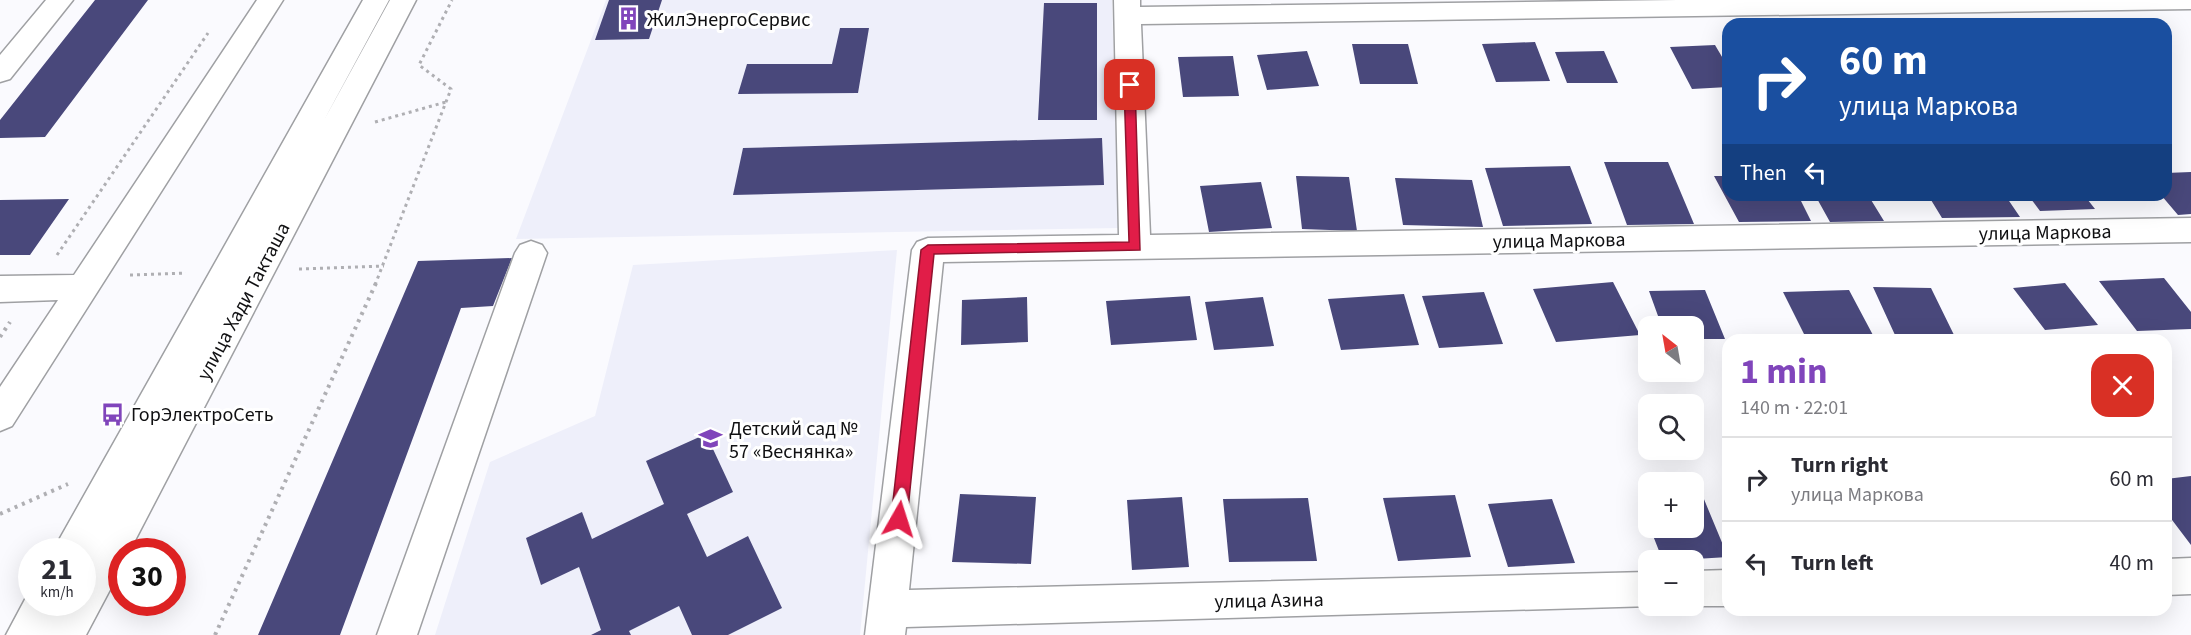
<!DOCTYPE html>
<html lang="en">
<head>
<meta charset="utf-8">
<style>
	:root { --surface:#fff; --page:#f7f7f7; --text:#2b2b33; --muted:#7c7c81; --line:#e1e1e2; --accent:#8045bb }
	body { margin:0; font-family:"Source Sans 3",sans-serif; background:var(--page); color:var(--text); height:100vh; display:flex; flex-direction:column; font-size:22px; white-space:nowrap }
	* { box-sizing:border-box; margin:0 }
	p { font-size:20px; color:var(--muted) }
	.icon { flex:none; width:33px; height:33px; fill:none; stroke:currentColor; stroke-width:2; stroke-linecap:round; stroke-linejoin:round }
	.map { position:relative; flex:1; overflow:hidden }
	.sheet { position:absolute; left:1722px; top:334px; width:450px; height:282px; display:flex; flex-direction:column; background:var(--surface); border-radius:18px; box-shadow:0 6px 24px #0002 }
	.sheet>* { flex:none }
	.guide { position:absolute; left:1722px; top:18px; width:450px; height:183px; border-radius:18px; box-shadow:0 6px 24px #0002; background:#1a4fa0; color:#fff; overflow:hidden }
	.needle { width:39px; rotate:329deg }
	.tools { position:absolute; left:1638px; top:316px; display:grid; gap:12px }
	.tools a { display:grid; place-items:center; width:66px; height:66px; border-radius:12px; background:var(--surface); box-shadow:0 6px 24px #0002; font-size:30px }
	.speed { position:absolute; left:18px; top:538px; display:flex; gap:12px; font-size:30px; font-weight:700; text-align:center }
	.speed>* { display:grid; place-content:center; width:78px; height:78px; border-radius:50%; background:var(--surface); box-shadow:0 6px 24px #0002; line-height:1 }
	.speed small { font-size:15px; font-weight:400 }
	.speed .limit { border:9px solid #d22; background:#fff; color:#111 }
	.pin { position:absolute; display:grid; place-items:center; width:51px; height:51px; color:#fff; margin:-26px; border-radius:12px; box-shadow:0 3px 9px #0006 }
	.me { position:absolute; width:66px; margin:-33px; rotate:6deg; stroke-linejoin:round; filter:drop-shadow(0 0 4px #0008) }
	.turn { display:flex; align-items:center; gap:21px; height:126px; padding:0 18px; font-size:27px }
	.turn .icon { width:78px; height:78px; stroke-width:2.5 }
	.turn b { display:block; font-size:42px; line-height:51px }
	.then { display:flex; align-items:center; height:57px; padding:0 18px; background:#0003; gap:12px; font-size:22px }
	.round { display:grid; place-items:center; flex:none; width:63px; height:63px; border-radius:18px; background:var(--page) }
	.headline { display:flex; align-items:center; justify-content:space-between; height:102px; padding:0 18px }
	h1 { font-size:36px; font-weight:700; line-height:45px; color:var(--accent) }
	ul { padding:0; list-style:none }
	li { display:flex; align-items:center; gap:18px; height:84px; padding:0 18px; border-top:2px solid var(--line) }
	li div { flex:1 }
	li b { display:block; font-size:22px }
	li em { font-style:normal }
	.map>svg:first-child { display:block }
	.built { fill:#eeeffa }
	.building { fill:#49487b }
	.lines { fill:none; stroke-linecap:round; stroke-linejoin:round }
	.minor-casing { stroke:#9fa0a3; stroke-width:3 }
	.major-casing { stroke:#9fa0a3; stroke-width:3 }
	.path-far1 { stroke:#afafb3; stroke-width:3; stroke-dasharray:3 4; stroke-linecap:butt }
	.path { stroke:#afafb3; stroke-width:4; stroke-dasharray:3 5; stroke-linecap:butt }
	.minor { fill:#fff; fill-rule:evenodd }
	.major { fill:#fff; fill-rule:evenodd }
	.route { fill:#e11d48; stroke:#92132f; stroke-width:1.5 }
	.labels { text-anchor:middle; stroke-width:6; stroke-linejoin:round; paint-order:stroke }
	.poi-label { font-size:20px; fill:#101012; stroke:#fff; text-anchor:start }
	.street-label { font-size:20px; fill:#101012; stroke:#fff }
</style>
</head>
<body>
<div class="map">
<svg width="2191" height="635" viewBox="0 0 2191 635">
	<rect width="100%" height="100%" fill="#fafafe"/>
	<path class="built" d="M606 0H1112L1118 228 516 239Z
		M897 250 860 635H435L490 462 595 416 633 265Z"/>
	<path class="building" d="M95 0H148L45 137 0 138V120Z
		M609 0H662L649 39 595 40Z
		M1044 3H1097V120H1038Z
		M840 28H869L858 93 738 94 747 64H832Z
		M1535 42 1550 81 1496 82 1482 44Z
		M1352 44H1408L1418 84H1360Z
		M1715 45 1728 67V87L1692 89 1670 47Z
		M1307 51 1319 86 1267 90 1257 55Z
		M1604 51 1618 83H1567L1555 52Z
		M1233 56 1239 96 1183 97 1178 57Z
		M1102 138 1104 185 733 195 743 148Z
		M1604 162H1668L1694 224 1627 225Z
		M1570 166 1592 224 1503 226 1485 168Z
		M2191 172V214L2178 215 2161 195H2166V173Z
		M1296 176 1349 177 1357 231 1302 229Z
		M1714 176H1728V195H1798L1811 221 1739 222Z
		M1395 178 1472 180 1483 227 1403 225Z
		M1261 182 1272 228 1209 232 1200 186Z
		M1815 195H1868L1884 221 1830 222Z
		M1928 195H2005L2020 217 1942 218Z
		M2028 195H2084L2095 209 2040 211Z
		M69 199 30 255H0V200Z
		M512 258 493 306 461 308 340 635H258L418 261Z
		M2164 278 2191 312V329L2137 331 2099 281Z
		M1613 282 1640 335 1556 342 1533 289Z
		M2065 283 2098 325 2045 330 2013 288Z
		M1873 287 1931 288 1955 337 1895 335Z
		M1705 290 1725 339H1694V327H1662L1649 291Z
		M1849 290 1874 337 1806 338 1783 292Z
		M1484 292 1503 344 1439 348 1422 296Z
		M1404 294 1419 345 1341 350 1328 299Z
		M1190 296 1197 340 1111 345 1106 301Z
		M1027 297 1028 342 961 345 962 300Z
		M1263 297 1274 346 1214 350 1205 302Z
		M706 434 733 492 687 514 707 557 748 536 782 608 728 635H692L679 606 629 631 631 635H591L601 630 579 567 541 585 526 538 582 512 592 539 664 504 646 461Z
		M2191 476V545L2166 512V479Z
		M1694 492H1701L1728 557 1663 561 1650 528H1694Z
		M960 494 1036 497 1031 564 952 562Z
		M1648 494V522L1638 495Z
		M1455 495 1471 557 1398 561 1383 498Z
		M1182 497 1189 567 1132 570 1127 500Z
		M1308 498 1317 561 1229 562 1223 499Z
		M1552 499 1575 563 1508 567 1488 504Z"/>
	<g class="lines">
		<defs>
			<path id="minor" d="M46 0H73L10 79 0 82V55Z
				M257 0H283L12 426 0 431V387L58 300 0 302V276L74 275Z
				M1114 0H1140V7L1677 0H2191V9L1141 24 1150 235 2191 218V242L943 262 909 590 1648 572V606H1653L906 627 905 635H865L912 250 917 242 928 238 1119 235Z
				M531 241 542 245 547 253 417 635H377L515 253 520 245Z
				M2191 558V594L2166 595V559Z
				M1728 570V606H1691H1694V571Z"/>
			<path id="major" d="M363 0H389L323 122 390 0H416L129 552H122V567L86 635H6L30 590 32 603H82V552H53L59 540Z"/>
		</defs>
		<use href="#minor" class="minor-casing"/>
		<use href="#major" class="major-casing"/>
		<path class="path-far1" d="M375 122 446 102
			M57 255 208 33
			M299 269 384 266
			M130 275 186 273
			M375 285 451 89 419 65 452 0"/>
		<path class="path" d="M0 337 10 322
			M0 514 68 484
			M215 635 376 283"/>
		<use href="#minor" class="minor"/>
		<use href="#major" class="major"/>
	</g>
	<path class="route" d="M1130 81 1135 85 1140 250 934 254 907 519 904 524 899 526 893 524 891 519 921 250 928 245 1129 242 1124 85Z"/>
	<defs>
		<symbol id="building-bare" viewBox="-9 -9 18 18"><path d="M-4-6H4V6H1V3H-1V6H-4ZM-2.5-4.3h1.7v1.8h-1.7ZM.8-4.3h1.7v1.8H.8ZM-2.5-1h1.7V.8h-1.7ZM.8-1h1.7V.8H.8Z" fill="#8045bb" stroke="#fff" stroke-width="2.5" paint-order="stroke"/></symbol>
		<symbol id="bus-bare" viewBox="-9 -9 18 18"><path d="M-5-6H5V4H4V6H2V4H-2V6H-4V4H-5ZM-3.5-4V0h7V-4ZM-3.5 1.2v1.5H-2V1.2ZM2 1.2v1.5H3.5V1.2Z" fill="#8045bb" stroke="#fff" stroke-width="2.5" paint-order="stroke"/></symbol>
		<symbol id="school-bare" viewBox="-9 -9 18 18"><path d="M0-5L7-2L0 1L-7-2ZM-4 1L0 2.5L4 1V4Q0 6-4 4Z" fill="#8045bb" stroke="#fff" stroke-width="2.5" paint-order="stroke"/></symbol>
	</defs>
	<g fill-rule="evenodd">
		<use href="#building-bare" x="612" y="2" width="33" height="33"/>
		<use href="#bus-bare" x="96" y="398" width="33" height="33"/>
		<use href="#school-bare" x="694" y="422" width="33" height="33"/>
	</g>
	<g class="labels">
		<g class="poi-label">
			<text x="647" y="26">ЖилЭнергоСервис</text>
			<text x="131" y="421">ГорЭлектроСеть</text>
			<text x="729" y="435">Детский сад №<tspan x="729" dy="23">57 «Веснянка»</tspan></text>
		</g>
		<g class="street-label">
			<text transform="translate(2045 232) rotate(-1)" y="7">улица Маркова</text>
			<text transform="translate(1559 240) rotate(-1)" y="7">улица Маркова</text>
			<text transform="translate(243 301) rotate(-62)" y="7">улица Хади Такташа</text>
			<text transform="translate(1269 600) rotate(-1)" y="7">улица Азина</text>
		</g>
	</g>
</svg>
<div class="tools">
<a><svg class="needle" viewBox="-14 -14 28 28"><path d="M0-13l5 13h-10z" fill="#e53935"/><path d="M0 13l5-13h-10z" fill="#7c7c81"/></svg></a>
<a><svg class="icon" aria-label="search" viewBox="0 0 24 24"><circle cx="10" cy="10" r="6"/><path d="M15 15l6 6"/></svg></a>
<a>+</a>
<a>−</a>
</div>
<div class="speed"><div>21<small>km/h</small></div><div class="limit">30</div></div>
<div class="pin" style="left:1130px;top:85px;background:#d93025"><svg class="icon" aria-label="arrive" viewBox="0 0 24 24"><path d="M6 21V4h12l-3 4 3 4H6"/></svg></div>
<svg class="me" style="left:899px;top:519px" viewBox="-20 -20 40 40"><path d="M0-17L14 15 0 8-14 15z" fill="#e11d48" stroke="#fff" stroke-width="4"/></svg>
<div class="guide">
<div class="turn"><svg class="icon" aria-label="right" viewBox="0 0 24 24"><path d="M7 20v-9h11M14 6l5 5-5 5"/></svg><div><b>60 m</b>улица Маркова</div></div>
<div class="then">Then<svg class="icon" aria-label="left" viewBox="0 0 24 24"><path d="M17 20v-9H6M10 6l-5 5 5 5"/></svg></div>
</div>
<section class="sheet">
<div class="headline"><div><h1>1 min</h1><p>140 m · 22:01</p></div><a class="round" style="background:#d93025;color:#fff"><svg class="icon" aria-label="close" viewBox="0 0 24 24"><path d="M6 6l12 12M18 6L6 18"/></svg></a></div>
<ul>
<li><svg class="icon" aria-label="right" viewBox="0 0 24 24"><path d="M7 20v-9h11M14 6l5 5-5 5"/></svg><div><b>Turn right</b><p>улица Маркова</p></div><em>60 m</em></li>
<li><svg class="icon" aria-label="left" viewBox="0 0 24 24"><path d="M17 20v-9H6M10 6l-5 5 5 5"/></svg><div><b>Turn left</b></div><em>40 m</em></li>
</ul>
</section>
</div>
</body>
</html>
